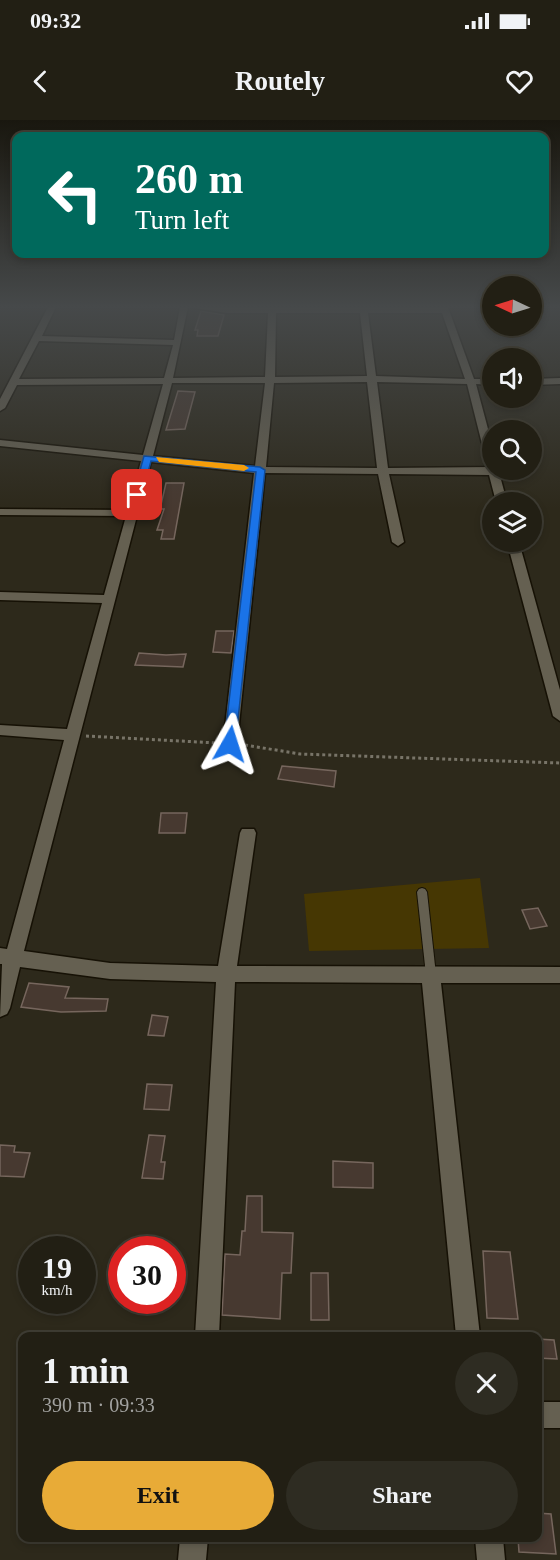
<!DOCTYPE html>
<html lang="en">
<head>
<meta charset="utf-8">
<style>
	:root { --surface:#221f14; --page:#2e2c22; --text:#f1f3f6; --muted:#a2a2a0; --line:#3f3d34; --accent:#e8ab37 }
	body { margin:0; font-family:Georgia,serif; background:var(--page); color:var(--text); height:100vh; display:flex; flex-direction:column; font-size:22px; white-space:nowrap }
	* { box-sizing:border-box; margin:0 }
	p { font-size:20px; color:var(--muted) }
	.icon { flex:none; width:33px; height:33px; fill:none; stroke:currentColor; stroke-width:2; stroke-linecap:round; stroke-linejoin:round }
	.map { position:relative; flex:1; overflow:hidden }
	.side { position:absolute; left:18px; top:1212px; width:524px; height:210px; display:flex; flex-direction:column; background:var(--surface); border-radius:12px; box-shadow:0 3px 9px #0003,0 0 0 2px var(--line) }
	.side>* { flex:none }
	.top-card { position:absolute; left:12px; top:12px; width:537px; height:126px; border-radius:12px; box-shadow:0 3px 9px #0003,0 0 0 2px var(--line); background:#00695c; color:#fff; overflow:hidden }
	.needle { width:39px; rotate:274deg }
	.fabs { position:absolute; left:482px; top:156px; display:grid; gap:12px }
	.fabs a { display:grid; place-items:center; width:60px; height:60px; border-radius:50%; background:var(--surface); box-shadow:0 3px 9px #0003,0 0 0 2px var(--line); font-size:30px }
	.speed { position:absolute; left:18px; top:1116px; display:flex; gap:12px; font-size:30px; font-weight:700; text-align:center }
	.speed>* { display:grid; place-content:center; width:78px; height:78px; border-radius:50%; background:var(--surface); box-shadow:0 3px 9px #0003,0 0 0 2px var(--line); line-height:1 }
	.speed small { font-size:15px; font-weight:400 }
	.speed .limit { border:9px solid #d22; background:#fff; color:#111 }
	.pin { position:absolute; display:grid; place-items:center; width:51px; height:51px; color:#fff; margin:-26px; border-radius:12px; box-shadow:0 3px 9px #0006 }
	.me { position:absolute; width:66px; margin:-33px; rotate:6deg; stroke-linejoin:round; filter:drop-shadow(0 0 4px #0008) }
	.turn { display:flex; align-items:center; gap:21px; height:126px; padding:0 24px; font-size:27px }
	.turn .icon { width:78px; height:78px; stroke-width:2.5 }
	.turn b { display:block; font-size:42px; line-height:51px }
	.round { display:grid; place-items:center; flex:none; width:63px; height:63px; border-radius:32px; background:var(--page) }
	.overview { display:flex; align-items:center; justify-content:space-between; height:102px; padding:0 24px }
	h1 { font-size:36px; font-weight:600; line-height:45px }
	.cta { display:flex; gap:12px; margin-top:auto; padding:12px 24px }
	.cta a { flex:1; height:69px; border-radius:36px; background:var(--accent); color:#111; font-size:24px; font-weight:600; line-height:69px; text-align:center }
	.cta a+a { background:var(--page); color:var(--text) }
	.status { display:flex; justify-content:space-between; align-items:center; height:42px; padding:0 30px; background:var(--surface); direction:ltr }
	.status svg { height:16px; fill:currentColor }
	header { display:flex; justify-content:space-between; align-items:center; height:78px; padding:0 24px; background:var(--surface); font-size:27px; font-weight:600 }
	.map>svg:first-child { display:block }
	.green { fill:#463703 }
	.building { fill:#473930; stroke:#76665d; stroke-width:1.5 }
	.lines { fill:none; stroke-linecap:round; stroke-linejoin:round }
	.service-casing { stroke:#161105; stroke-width:2 }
	.minor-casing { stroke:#161105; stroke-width:3 }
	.path { stroke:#787468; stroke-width:3; stroke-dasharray:3 3; stroke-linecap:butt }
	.service { fill:#656051; fill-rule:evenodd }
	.minor { fill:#656051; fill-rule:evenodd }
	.route { fill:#1a73e8; stroke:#114b97; stroke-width:1.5 }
	.slow { fill:#f59e0b }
</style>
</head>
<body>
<div class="status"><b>09:32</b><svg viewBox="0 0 49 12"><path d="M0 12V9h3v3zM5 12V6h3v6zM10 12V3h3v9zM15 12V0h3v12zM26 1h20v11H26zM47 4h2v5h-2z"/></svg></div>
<header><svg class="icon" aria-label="back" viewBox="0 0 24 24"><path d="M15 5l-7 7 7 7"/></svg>Routely<svg class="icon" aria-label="heart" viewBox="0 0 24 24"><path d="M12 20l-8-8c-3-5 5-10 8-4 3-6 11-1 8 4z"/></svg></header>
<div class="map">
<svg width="560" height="1440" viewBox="0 0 560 1440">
	<rect width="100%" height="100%" fill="#2d291b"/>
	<path class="green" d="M480 758 489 828 309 831 304 774Z"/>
	<path class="building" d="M201 191 224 195 218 216H197L198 210H195Z
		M178 271 195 272 185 309 166 310Z
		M166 363H184L174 419H161L163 410H157L164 389H160Z
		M216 511H234L231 533 213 532Z
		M139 533 166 535 186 534 183 547 135 545Z
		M282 646 336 651 334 667 278 659Z
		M161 693H187L185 713H159Z
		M538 788 547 806 530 809 522 790Z
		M29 863 69 867 65 878 108 879 106 891 61 892 21 887Z
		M152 895 168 897 164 916 148 915Z
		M147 964 172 965 169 990 144 989Z
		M149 1015 165 1016 161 1042H165L163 1059 142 1058Z
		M0 1025 15 1026 14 1032 30 1033 24 1057 0 1056Z
		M333 1041 373 1043V1068L333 1067Z
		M247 1076H262V1112L293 1113 291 1153H282L280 1199 222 1195 225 1134 240 1135 242 1111H245Z
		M483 1131 510 1132 518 1199 487 1198Z
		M311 1153H328L329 1200H311Z
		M537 1219 554 1220 557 1239 537 1238Z
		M537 1393 551 1394 556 1434 519 1432 518 1418H537Z"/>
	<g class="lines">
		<defs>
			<path id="service" d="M422 768 425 769 427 772 436 855 435 858 431 859 427 858 426 855 417 772 419 769Z"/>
			<path id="minor" d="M48 187H56L42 216 174 220 180 187H188L173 258 265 257 268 193H227L188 187H448L474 259H492V265L476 264 492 324V350L499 352 507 382H496L489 355 389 354 404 422 398 426 392 422 378 354 265 353 237 624 230 629 223 624 254 353 151 342 24 831 110 843 218 846 240 713 242 709H254L256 713 237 846 560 847V863H441L480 1216H456L422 863 235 862 219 1216H195L216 862 110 859 20 847 10 888 7 894 0 897 2 844H0V828L7 829 64 620 0 615V605L67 609 102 483 0 480V472L104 475 126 396 0 395V389L128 390 141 341 0 326V320L143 335 163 264 17 265 5 288 0 291V279ZM276 193H360L367 256 275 257ZM368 193H442L465 259 376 256ZM39 221 173 225 164 258 19 259ZM367 262 377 348 266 347 274 263ZM377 262 467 264 487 344 492 347 388 348ZM172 263H265L255 346 153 336Z
				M560 258V264L531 265V259Z
				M507 422H519L560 570V601L553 596Z
				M537 1282H560V1308H537Z
				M180 1418H208L206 1440H178Z
				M475 1418H503L505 1440H477Z"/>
		</defs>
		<use href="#service" class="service-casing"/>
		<use href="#minor" class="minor-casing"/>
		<path class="path" d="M86 616 217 623
			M245 625 300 634 560 643"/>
		<use href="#service" class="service"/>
		<use href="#minor" class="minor"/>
	</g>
	<linearGradient id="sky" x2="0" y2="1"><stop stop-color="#19170f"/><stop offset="0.48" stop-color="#46494a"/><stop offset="1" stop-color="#46494a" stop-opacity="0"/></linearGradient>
	<rect width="560" height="389" fill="url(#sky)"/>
	<path class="route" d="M144 336 260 347 265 350 235 627 230 629 224 624 256 352 151 341 142 375 137 377 133 375Z"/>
	<path class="slow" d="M156 337 244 345 249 348 244 351 159 342Z"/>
</svg>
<div class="fabs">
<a><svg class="needle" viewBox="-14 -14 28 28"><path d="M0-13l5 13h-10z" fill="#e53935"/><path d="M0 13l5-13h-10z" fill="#a2a2a0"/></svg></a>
<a><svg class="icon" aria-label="sound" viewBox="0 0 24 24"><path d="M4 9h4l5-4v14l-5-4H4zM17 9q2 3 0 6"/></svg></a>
<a><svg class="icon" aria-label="search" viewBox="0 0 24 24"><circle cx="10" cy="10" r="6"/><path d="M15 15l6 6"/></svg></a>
<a><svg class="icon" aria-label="layers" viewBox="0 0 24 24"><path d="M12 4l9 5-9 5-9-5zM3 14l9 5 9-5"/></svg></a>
</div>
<div class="speed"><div>19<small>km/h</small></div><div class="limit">30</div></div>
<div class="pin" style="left:137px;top:375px;background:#d93025"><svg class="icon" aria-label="arrive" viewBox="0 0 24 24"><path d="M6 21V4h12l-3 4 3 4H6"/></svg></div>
<svg class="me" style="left:230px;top:624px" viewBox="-20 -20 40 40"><path d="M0-17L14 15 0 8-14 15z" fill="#1a73e8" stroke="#fff" stroke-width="4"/></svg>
<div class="top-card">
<div class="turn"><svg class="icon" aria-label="left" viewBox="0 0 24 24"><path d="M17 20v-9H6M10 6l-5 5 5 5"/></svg><div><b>260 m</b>Turn left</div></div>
</div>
<section class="side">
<div class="overview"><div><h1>1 min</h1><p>390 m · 09:33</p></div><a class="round"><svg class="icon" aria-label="close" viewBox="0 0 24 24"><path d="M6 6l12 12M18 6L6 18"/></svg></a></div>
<div class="cta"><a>Exit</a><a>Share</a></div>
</section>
</div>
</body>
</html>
